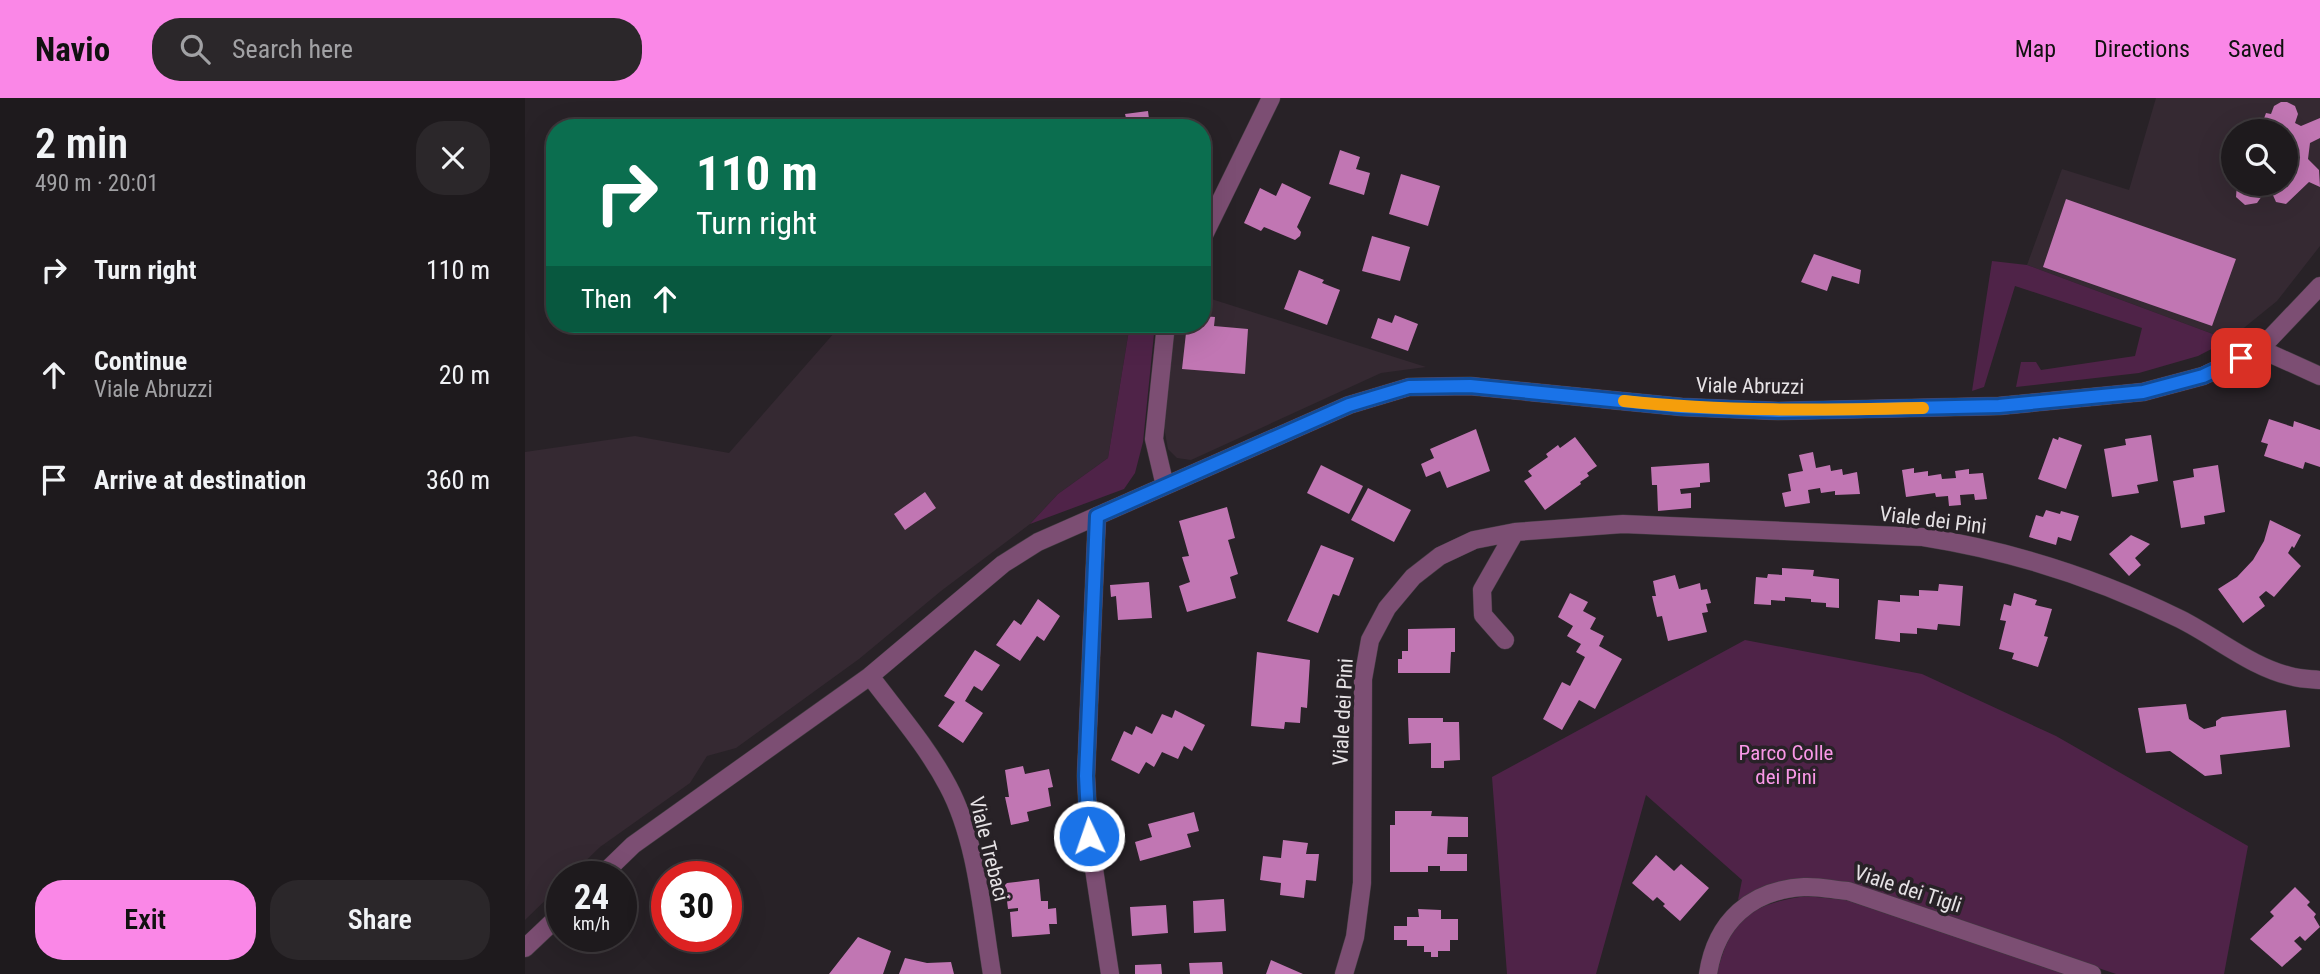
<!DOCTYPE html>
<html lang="en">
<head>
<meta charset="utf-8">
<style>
	:root { --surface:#1e1a1d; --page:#2b272a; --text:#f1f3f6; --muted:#a1a1a4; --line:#3c383b; --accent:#fa87e7 }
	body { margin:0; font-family:"Roboto Condensed",sans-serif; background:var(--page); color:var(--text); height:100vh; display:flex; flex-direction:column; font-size:26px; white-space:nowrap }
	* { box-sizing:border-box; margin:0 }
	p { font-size:23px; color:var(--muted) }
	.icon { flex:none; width:38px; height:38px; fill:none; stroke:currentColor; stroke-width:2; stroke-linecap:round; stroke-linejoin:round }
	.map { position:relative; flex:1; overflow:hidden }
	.drawer { display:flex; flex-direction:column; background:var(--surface); width:525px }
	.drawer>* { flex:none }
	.guide { position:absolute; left:21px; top:21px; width:665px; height:214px; border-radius:28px; box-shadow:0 7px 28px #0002,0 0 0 2px var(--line); background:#0b6e4f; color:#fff; overflow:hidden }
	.controls { position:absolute; left:1696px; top:21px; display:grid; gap:14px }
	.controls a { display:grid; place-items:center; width:77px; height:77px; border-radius:50%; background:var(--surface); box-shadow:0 7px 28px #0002,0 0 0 2px var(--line); font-size:35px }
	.speed { position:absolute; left:21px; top:763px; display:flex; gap:14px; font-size:35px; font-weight:700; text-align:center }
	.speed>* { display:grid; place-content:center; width:91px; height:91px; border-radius:50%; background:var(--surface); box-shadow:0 7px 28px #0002,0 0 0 2px var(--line); line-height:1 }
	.speed small { font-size:18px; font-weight:400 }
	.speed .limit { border:10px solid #d22; background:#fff; color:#111 }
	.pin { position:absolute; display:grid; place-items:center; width:60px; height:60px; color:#fff; margin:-30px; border-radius:14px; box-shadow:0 4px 10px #0006 }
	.me { position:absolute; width:77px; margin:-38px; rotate:357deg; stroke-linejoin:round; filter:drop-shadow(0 0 5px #0008) }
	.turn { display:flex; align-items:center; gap:24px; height:147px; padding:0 35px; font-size:32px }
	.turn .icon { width:91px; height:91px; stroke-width:2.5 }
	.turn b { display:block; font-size:49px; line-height:60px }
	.then { display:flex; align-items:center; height:66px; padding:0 35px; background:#0003; gap:14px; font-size:26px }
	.round { display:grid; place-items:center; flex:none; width:74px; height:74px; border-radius:28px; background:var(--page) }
	.summary { display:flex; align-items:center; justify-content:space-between; height:119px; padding:0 35px }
	h1 { font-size:42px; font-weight:600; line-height:52px }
	.action { display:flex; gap:14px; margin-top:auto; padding:14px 35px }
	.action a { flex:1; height:80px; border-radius:28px; background:var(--accent); color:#111; font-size:28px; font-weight:600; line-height:80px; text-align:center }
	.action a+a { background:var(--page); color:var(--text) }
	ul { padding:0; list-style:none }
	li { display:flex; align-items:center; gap:21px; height:105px; padding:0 35px }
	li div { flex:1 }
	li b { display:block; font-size:26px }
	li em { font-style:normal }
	header { display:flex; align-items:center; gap:42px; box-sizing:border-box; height:98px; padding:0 35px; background:var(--accent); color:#111 }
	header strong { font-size:33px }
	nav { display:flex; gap:38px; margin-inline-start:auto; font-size:24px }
	.search { width:490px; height:63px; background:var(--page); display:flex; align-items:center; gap:18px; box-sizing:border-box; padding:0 24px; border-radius:28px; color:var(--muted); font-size:26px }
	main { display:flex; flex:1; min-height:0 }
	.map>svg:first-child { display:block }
	.built { fill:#352932; fill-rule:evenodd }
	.green { fill:#4f2348 }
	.building { fill:#c176b3 }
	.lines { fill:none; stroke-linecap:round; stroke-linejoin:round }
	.minor-casing { stroke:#433d42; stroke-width:19 }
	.minor { stroke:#7c4e73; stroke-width:18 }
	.route-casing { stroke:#114b97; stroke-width:18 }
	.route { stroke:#1a73e8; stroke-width:12 }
	.slow { stroke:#f59e0b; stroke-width:12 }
	.labels { text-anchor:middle; stroke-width:7; stroke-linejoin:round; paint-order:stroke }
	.street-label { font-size:21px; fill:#e6e2e5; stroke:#282227 }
	.park-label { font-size:21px; fill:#fa98e8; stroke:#282227 }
</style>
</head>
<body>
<header>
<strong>Navio</strong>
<div class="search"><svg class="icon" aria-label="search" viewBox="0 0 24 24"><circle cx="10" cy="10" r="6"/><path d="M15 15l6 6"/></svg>Search here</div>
<nav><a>Map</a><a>Directions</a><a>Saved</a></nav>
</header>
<main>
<section class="drawer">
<div class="summary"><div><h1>2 min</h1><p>490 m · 20:01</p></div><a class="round"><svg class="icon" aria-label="close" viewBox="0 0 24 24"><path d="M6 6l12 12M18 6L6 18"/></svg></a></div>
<ul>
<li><svg class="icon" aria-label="right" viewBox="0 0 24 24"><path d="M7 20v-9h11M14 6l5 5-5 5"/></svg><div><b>Turn right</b></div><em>110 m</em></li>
<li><svg class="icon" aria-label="ahead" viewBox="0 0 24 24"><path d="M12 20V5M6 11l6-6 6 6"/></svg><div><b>Continue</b><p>Viale Abruzzi</p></div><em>20 m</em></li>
<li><svg class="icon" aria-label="arrive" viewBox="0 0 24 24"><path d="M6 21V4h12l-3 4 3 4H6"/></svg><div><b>Arrive at destination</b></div><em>360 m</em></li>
</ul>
<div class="action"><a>Exit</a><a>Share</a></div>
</section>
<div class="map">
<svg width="1795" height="876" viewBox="0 0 1795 876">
	<rect width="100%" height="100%" fill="#282227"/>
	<path class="built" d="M1631 0H1795V148L1752 203 1704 242 1502 167 1537 71 1604 92ZM1708 33H1760V86H1708Z
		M677 198 901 269 856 275 666 362 652 360 643 351 638 324 645 237 650 226H677Z
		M317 226H605L583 360 533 396 505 426 416 493 334 561 211 650 182 658 165 685 75 749 44 779H37V786L0 822V354L110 338 204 355Z"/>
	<path class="green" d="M1467 163 1502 167 1704 242 1673 258 1614 275 1491 289 1496 264H1511L1516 272 1610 258 1617 230 1490 188 1459 289 1447 293Z
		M605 226H630L618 344 610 375 599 391 505 426 533 396 583 360Z
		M1220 542 1397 576 1531 638 1723 748 1699 876H1591L1325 786 1280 781 1245 786 1213 802 1217 782 1121 697 1071 876H982L967 679Z
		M1281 798 1321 802 1539 876H1192C1205 821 1226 806 1281 798Z"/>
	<path class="building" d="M1756 4H1762L1770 8 1773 16 1770 25 1776 28 1795 20V40L1785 45 1783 61 1794 72 1795 89 1784 84 1761 106 1751 104 1747 95H1739L1732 105 1720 107 1711 99 1712 86H1760V33H1719L1737 26 1741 15 1746 16 1749 8Z
		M623 13 624 21 631 20 633 30H586L585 22 601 20 600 16Z
		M815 52 835 59 831 71 845 75 839 97 804 86Z
		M876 76 915 88 903 128 864 116Z
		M757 85 786 99 772 129 776 134 775 138 770 142 739 129 736 133 719 125 735 90 751 98Z
		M1541 101 1711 161 1687 228 1518 169Z
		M847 138 885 149 875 183 837 173Z
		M1289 156 1336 172 1334 186 1307 178 1302 193 1276 184Z
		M774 172 799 182 797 185 815 192 802 227 759 211Z
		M870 217 893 226 883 253 846 240 853 220 867 225Z
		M677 218 690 219 689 228 723 231 720 276 657 271 662 226H677Z
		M1744 321 1768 329 1769 323 1795 332V369L1780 364 1778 371 1739 358 1743 346 1736 344Z
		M951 331 965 373 922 390 915 373 901 379 896 366 909 360 905 351Z
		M1626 337 1633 383 1612 387 1614 395 1587 399 1579 351 1601 347 1600 341Z
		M1050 339 1072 368 1062 375 1064 378 1055 384 1056 386 1020 412 999 383 1007 378 1003 373 1023 359 1021 356 1033 347 1035 350Z
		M1534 339 1557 347 1541 391 1513 381 1528 340 1533 342Z
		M1288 354 1291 370 1305 367 1306 373 1317 371 1318 377 1332 374 1335 396 1310 397V393L1296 395 1295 390 1283 392 1285 405 1260 409 1257 395 1266 393 1263 376 1278 373 1274 357Z
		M1184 365 1185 384 1175 385V389L1155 391 1156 396 1166 395V410L1133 413 1132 387H1127L1126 369Z
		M796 367 838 388 824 416 782 395Z
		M1693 367 1700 414 1679 418 1680 426 1656 430 1648 383 1669 379 1668 371Z
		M1389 370V375L1403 373V378L1416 376 1417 381 1431 380 1430 373 1444 371V376L1458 375 1462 401 1450 402 1449 396 1435 397 1436 407 1424 408 1423 398 1411 399 1410 395 1381 399 1377 372Z
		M843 390 886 412 869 444 826 422Z
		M400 394 411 410 380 432 369 416Z
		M702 409 710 440 703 442 713 476 705 479 711 500 662 514 654 488 665 484 657 459 664 458 654 423Z
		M1521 412 1535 416 1536 413 1554 418 1546 443 1533 439 1531 447 1504 439 1511 417 1518 419Z
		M1745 422 1776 437 1769 450 1767 448 1763 455 1776 468 1749 499 1741 493 1734 499 1740 508 1718 525 1693 491 1712 479 1728 462 1739 443Z
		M1606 437 1625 446 1610 460 1616 467 1604 478 1584 456Z
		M796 447 829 460 814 498 808 496 793 535 762 523Z
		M1257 470 1289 472 1288 478 1314 481V510L1301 509V505L1286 504V501L1260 499V503L1246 502V507L1229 506 1231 479 1242 480 1243 476 1257 477Z
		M1150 477 1154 491 1175 485 1176 492 1182 491 1186 505 1181 506 1183 514 1177 515 1182 534 1143 543 1137 518 1132 519 1127 498H1131L1128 483Z
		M624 484 627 520 593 522 591 498 586 499 585 487Z
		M1414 486 1438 488 1435 528 1413 526 1412 532 1392 530V536L1375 535V544L1350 541 1353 502 1375 504V497L1394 498V492L1413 493Z
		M1045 495 1063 504 1058 513 1071 520 1065 531 1079 538 1074 548 1097 561 1070 611 1054 602 1037 632 1018 621 1037 584 1045 588 1060 559 1051 554 1056 546 1042 538 1048 528 1033 519Z
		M1489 495 1512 502 1510 507 1527 511 1519 538 1523 539 1513 569 1487 561 1489 555 1474 551 1481 523 1475 522 1479 506 1486 508Z
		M513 501 535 518 519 543 512 538 495 563 471 547 489 522 496 527Z
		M930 530V554H926L925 575H873V561H877V553H883V531Z
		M450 552 475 567 457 593 449 588 440 603 458 615 438 645 413 628 430 604 419 598Z
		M732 554 785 562 782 610 776 609 775 625 760 624 759 631 726 628Z
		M1661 606 1664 621 1679 631 1691 628V623L1697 619 1761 612 1765 649 1695 657 1697 676 1680 678 1645 653 1621 655 1613 610Z
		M650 612 680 627 667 653 659 648 653 661 637 654 629 669 621 664 614 676 586 662 599 633 607 637 611 628 627 636 637 616 647 620Z
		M883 620H918V624H934L935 662 919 663V670H906V645L884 646Z
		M498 668 500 676 524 671 528 689 523 690 526 708 502 714 504 723 486 727 480 699H484L480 672Z
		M870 713H907L906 718 943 719V739H923L922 756H942V773H915V768H903V774H865V727H870Z
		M669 714 674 733 662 736 666 749 615 763 610 744 627 739 623 726Z
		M758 742 783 745 781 756H794L791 783 781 782 779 800 755 797 756 785 735 782 738 758 756 760Z
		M1131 757 1149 773 1156 766 1184 790 1155 823 1138 808 1140 806 1132 799 1128 803 1107 785Z
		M514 781 516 803H523V811L531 810 532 826H524L525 836 487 839 485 814 493 813V810L483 811 480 787 482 785Z
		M1770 789 1785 804 1782 807 1791 816 1789 819 1795 829 1780 843 1775 838 1769 843 1777 851 1757 869 1725 841 1749 818 1745 814Z
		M699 801 701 833 669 835 668 803Z
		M641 807 643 835 607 838 605 809Z
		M893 811 916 812V821H933V842H925V853H913V859H906V854H899V848H882V842H869V828H882V819H894Z
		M333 839 366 853 358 876H304Z
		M380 860 402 865 426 864 429 876H374Z
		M746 862 778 876H741Z
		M697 864 698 876H665L664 865Z
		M636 866 637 876H610V867Z"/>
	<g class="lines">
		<defs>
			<path id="minor" d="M677 141 746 0
				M1735 251 1795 278
				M640 388 629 341 641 226
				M572 418 561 678 564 738 585 876
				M980 542 958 517 957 492 990 434
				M345 578C372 614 402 648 423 688 452 742 457 816 467 876
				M75 779 108 747 345 578 478 466 513 444 824 307 884 289 945 288 1157 309 1253 313 1474 308 1618 294 1678 278 1735 251 1795 188
				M0 850 37 815
				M819 876 830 839 837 785 838 581 845 542 862 510 888 479 915 458 949 442 990 434 1098 426 1398 439C1487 453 1574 481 1655 521 1693 540 1727 570 1769 579 1777 581 1786 581 1795 582
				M1183 876C1191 823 1226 792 1279 789 1293 788 1309 792 1323 793L1567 876"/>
		</defs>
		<use href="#minor" class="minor-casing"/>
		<use href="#minor" class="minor"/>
	</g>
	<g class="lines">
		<defs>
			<path id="route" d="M564 738 561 678 572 418 824 307 884 289 945 288 1157 309 1253 313 1474 308 1618 294 1678 278 1716 260"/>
		</defs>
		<use href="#route" class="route-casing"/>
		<use href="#route" class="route"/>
		<path class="slow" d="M1099 303C1199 314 1298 312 1398 310"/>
	</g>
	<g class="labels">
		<g class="street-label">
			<text transform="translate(1225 288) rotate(1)" y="7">Viale Abruzzi</text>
			<text transform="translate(1408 422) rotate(7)" y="7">Viale dei Pini</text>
			<text transform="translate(818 614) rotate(-87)" y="7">Viale dei Pini</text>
			<text transform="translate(464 751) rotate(76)" y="7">Viale Trebaci</text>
			<text transform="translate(1383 791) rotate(18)" y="7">Viale dei Tigli</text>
		</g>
		<g class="park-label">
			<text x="1261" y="662">Parco Colle<tspan x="1261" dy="24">dei Pini</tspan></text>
		</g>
	</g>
</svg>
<div class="controls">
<a><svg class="icon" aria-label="search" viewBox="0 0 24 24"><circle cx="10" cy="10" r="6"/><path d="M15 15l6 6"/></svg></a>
</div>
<div class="speed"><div>24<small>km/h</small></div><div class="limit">30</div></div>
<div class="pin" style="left:1716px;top:260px;background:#d93025"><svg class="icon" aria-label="arrive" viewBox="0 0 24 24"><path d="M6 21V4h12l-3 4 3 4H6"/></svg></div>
<svg class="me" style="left:564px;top:738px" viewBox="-20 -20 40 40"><circle r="17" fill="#1a73e8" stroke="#fff" stroke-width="3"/><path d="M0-11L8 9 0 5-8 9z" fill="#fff"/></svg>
<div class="guide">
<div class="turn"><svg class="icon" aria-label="right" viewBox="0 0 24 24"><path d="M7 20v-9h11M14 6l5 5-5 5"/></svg><div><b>110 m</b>Turn right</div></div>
<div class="then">Then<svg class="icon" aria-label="ahead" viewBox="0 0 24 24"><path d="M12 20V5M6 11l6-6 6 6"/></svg></div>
</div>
</div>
</main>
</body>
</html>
